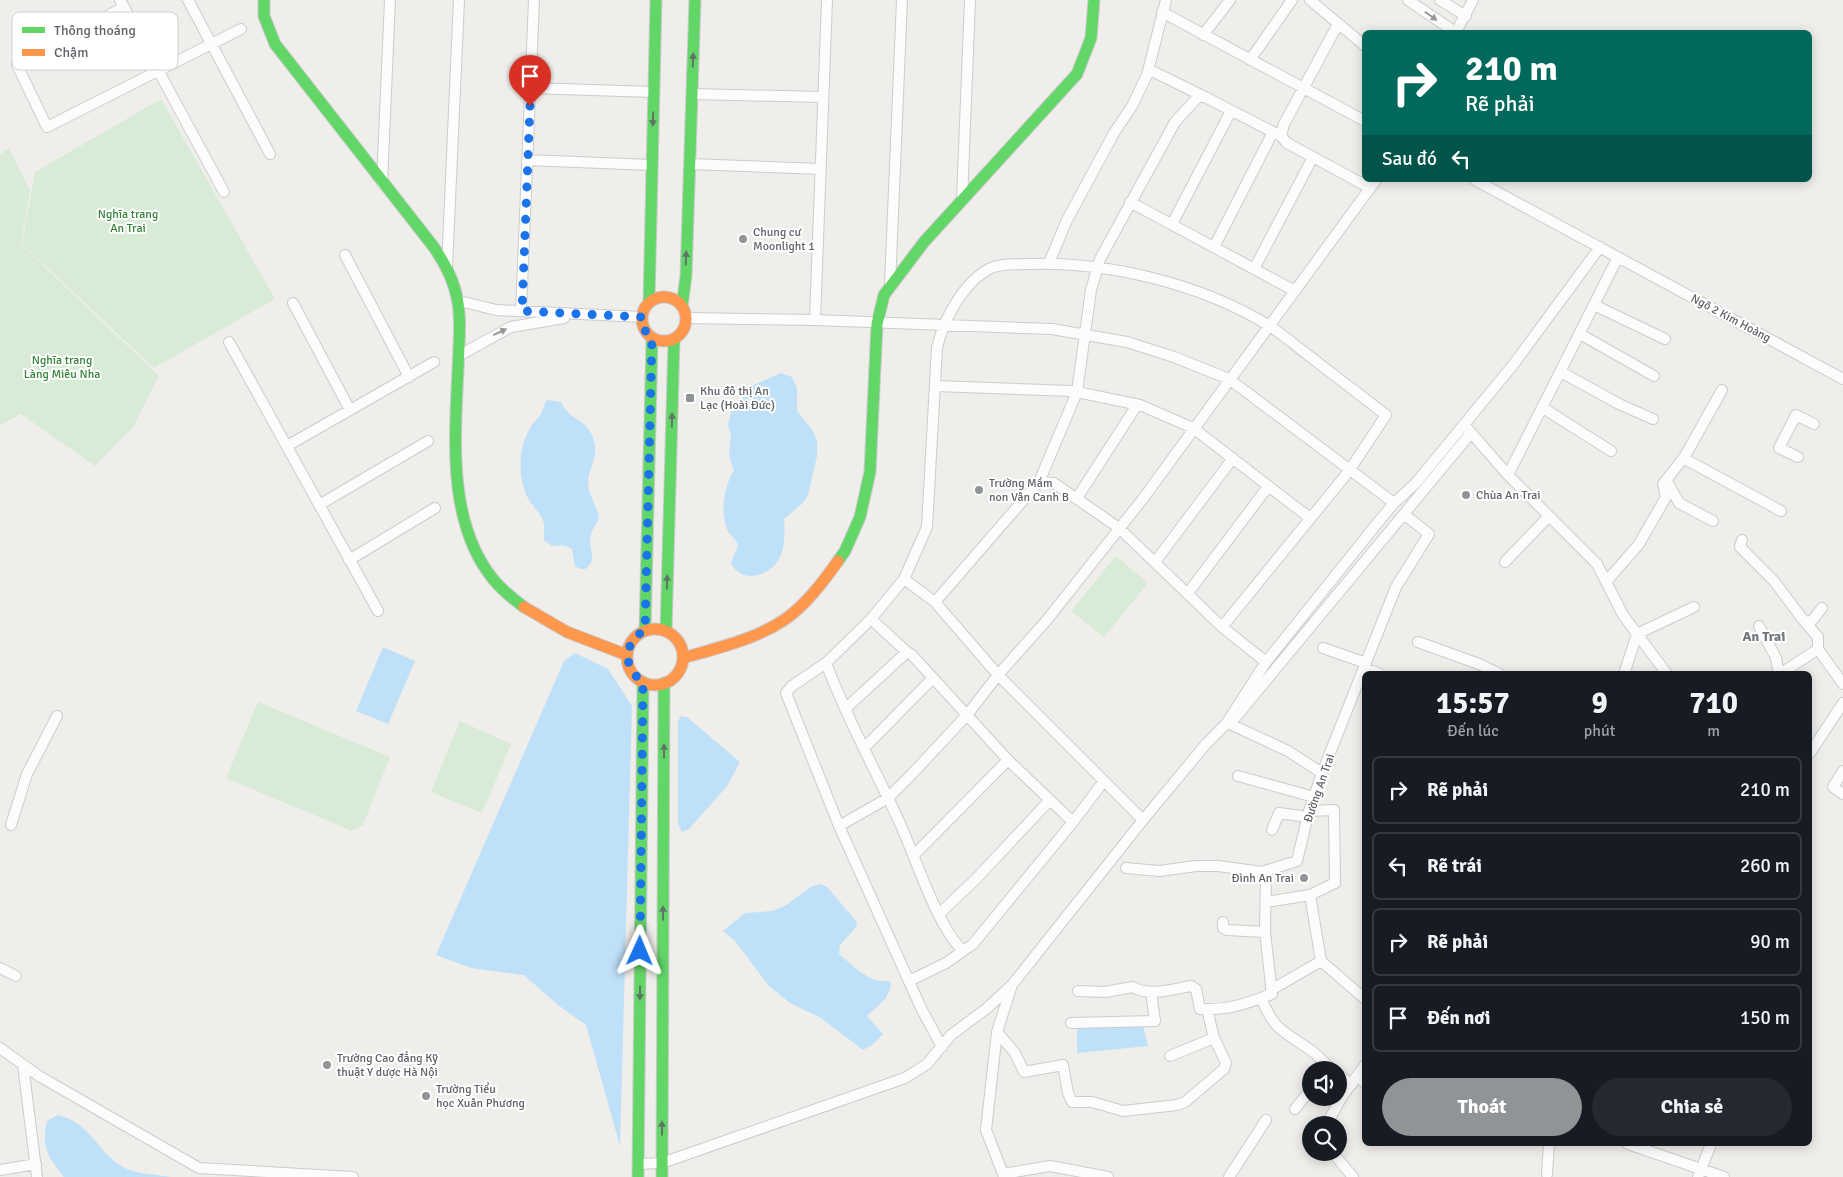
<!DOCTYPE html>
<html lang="vi">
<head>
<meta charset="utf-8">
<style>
	:root { --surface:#171b24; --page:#242831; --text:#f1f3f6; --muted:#9ea1a6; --line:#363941; --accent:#919496 }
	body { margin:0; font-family:Signika,sans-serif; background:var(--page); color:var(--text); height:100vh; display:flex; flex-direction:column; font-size:19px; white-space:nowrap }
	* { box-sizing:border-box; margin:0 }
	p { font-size:16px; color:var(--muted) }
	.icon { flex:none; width:28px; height:28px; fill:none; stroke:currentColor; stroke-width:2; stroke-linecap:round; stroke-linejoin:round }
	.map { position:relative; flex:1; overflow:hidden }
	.details { position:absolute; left:1362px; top:671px; width:450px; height:475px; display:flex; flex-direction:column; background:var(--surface); border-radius:8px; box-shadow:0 2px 12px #0003 }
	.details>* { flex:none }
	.top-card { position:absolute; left:1362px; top:30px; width:450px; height:152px; border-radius:8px; box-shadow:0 2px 12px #0003; background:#00695c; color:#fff; overflow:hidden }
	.tools { position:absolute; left:1302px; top:1061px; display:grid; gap:10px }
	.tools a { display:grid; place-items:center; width:45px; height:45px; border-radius:50%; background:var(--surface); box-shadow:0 2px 12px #0003; font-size:25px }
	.pin { position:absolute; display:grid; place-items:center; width:42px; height:42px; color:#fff; margin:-51px -21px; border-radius:50% 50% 50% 0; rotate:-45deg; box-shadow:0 0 5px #0007 }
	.pin .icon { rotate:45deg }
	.me { position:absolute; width:55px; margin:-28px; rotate:1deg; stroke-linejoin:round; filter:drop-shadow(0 0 4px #0008) }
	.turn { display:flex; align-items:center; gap:18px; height:105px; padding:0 20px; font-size:22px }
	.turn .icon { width:65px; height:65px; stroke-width:2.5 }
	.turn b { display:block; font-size:35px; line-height:42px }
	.then { display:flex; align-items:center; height:48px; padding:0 20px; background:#0003; gap:10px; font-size:19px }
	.eta { display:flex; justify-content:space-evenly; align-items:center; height:85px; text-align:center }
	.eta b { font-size:30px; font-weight:700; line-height:35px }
	.action { display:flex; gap:10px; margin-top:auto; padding:10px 20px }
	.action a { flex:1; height:58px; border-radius:30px; background:var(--accent); color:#fff; font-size:20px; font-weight:700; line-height:58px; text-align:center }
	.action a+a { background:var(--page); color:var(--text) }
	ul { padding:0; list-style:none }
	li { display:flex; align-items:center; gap:15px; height:68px; margin:0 10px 8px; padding:0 10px; border:2px solid var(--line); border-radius:8px }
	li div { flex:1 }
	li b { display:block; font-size:19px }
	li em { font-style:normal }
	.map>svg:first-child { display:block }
	.green { fill:#d8ebd6 }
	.water { fill:#bfe0f9 }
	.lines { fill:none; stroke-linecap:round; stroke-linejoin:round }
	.street-casing { stroke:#cbcccc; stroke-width:12 }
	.fast-casing { stroke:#cacacb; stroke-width:13 }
	.slow-casing { stroke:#cacacb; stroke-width:13 }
	.street { stroke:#fdfcfc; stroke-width:10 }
	.fast { stroke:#63d668; stroke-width:11 }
	.slow { stroke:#ff974d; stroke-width:11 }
	.oneway { fill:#96999c }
	.oneway2 { fill:#607468 }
	.route { stroke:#1a73e8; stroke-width:9; stroke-dasharray:0 16.2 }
	.poi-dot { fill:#919496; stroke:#fff; stroke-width:2 }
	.labels { text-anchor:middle; stroke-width:4; stroke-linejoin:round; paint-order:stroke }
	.park-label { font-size:12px; fill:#348238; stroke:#fff }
	.poi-label { font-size:12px; fill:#5f6368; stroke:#fff; text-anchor:start }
	.street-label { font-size:12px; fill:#5f6368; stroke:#fff }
	.neighbourhood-label { font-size:14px; font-weight:bold; fill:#70757a; stroke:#fff }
	.key { fill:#fff; stroke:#cfd0d2; stroke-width:1 }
	.key-label { font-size:14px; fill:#5f6368 }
</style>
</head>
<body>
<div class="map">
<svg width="1843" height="1177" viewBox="0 0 1843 1177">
	<rect width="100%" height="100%" fill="#efeeea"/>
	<path class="green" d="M161 99 275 299 154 368 22 244 35 172Z
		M9 148 30 190 21 244 159 376 133 427 95 466 21 414 0 425V155Z
		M1116 556 1148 583 1104 637 1071 611Z
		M258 702 390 757 363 825 352 831 226 778Z
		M460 721 511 744 482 813 431 792Z"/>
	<path class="water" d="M781 373 792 377 797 388V411L813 431 817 441V456L808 495 803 503 784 519C785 531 785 544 781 555 773 575 742 586 731 563L738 546C737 539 730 536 727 529 720 510 724 487 734 470L729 456 731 435 728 426 731 412 752 386Z
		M547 400 561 402C569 421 584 417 592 435 601 457 588 466 588 484 589 496 597 506 599 517 598 524 592 528 591 535 587 547 599 560 585 569H580L575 566 572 549C565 544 560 546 552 546L544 540C543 535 545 529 544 524 542 513 530 505 526 494 516 469 519 436 539 417 543 413 543 405 547 400Z
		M383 647 415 661 388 724 356 711Z
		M575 653 608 669 632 706 620 1146 586 1025 558 1005 524 975 471 968 436 955 564 661Z
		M681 716 687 717 740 762 727 786 689 829 682 832 678 824V721Z
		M820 884 827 887 856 921 857 926 840 945 839 954C855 967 868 983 889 981L891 986 886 998 867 1016 883 1034 872 1045 863 1050 821 1018 790 1003 769 986 735 941 723 931 745 913 773 911 786 905 812 886Z
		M1142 1021 1148 1046 1077 1053V1022Z
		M58 1115C91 1123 96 1150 121 1166 136 1175 155 1174 171 1177H64C48 1156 41 1149 47 1121Z"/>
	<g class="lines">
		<defs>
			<path id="street" d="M120 0 224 192
				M188 0 270 154
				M1310 0 1365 46
				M1408 0 1455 32
				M1440 0 1466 16
				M124 7 17 65 47 127 241 29
				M1162 12 1365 121
				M1338 24 1284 124 1281 136 1287 143 1370 188
				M1456 32 1473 0
				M1203 35 1230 0
				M1250 60 1292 0
				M1150 70 1205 97
				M530 88 653 92
				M692 94 823 97
				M527 160 651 165
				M689 164 820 169
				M1475 180 1843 379
				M382 183 390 0
				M962 200 970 0
				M1130 202 1295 291
				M1172 224 1231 111
				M1214 247 1273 132
				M345 255 409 377
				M1049 263 1067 220 1114 133 1132 106 1147 75 1166 0
				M447 267 459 0
				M1254 269 1313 157
				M890 285 902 0
				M460 301 496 310 642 317
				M293 303 350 410
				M1594 305 1665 339
				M521 311 534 0
				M686 318 815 320 1052 329 1127 342 1174 357 1229 379 1394 503
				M815 320 827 0
				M1580 334 1654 376
				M229 342 378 611
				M458 356 511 327 564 318
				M1561 372 1619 404 1653 419
				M936 386 1072 391 1140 405 1193 428 1310 518
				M1543 408 1611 451
				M1467 428 1508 475 1597 564 1623 615 1667 674
				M287 446 434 362
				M1798 457 1779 448 1796 415 1814 424
				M1683 458 1781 511
				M1508 475 1618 257
				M1039 482 1054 483 1119 528 1222 627 1266 662
				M1668 483 1679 503 1713 521
				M1077 498 1137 405
				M319 505 428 441
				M1742 540 1740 547 1774 581 1804 621 1811 622 1822 608
				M349 560 435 508
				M1155 562 1233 458
				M1505 562 1549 516
				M904 579 935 602 1039 482 1077 392 1091 290 1100 259 1175 122 1198 97H1205L1281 136
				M1606 582 1639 544 1666 497 1663 484 1685 456 1722 390
				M1188 593 1267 488
				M935 602 998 675 1143 820
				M871 619 907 652
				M1804 621 1818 637V649
				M1759 626 1776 658 1779 674
				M1418 642 1479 664 1500 674
				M1323 648 1366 663
				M826 663C846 717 874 767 898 819 915 855 936 925 963 951L973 944 1073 822 1104 781
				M1364 668 1380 674
				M1624 674 1637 634 1694 607
				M1780 674 1818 649 1843 684
				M845 709 907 652 912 655 1008 760 1073 822
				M864 748 933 678
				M1810 753 1843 703
				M1843 771 1833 787 1843 794
				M1322 773 1288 751 1230 724 1471 433
				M1238 776 1314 797
				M11 825 27 774 57 716
				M839 826 888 798 912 774 967 715 998 675 1046 621 1142 500 1376 180
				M1272 830 1279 813 1308 817
				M914 855 1008 760
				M1126 868 1159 871 1196 866H1218L1262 872 1297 861 1309 811 1322 773 1396 587 1429 534 1405 515
				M1310 895 1321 961 1365 999
				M1266 902 1310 895 1335 883 1334 810 1309 811
				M939 914 975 880 1049 801
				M1223 922V928L1227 930 1265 932
				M0 968 16 976
				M909 981 946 963 963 951
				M1011 988 997 1032 986 1130 1003 1174 1050 1166 1108 1177
				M1271 990 1321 961
				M1078 991 1105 992 1133 987C1149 997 1173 989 1191 986L1196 989 1200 1009C1227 1011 1248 1003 1272 994L1265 932 1266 871
				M1261 998C1275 1031 1282 1030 1309 1049 1318 1055 1324 1063 1333 1070
				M1071 1023 1155 1021 1151 992
				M997 1032 1015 1053 1024 1072 1063 1065 1068 1093 1072 1102H1092L1123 1111 1177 1105 1185 1102 1224 1069 1226 1063 1214 1038
				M942 1047 921 1008 839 826 786 693 792 686 826 663 871 619 904 579 927 527 937 348C943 320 964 281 991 268 1003 263 1016 265 1028 264 1107 261 1201 284 1268 325 1282 334 1295 345 1308 355 1334 375 1360 395 1386 415L1349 471 1222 627
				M0 1048 39 1076 199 1168 353 1177
				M1170 1056 1214 1038 1207 1009
				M23 1065 37 1177
				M1339 1075 1352 1084
				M1357 1076 1365 1083
				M1295 1109 1311 1089
				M1326 1125 1343 1095 1365 1065
				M1628 1144 1724 1177
				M1332 1152 1353 1177
				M638 1164 662 1163 905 1078 927 1064 951 1035 986 1009 1012 985 1143 820 1206 744 1226 724 1266 662 1375 526 1394 503 1415 484 1513 365 1600 247
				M0 1170 36 1164
				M1547 1174 1549 1144
				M1229 1177 1266 1120
				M1698 1177 1711 1144"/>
			<path id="fast" d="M264 0V16L275 44 433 246C465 291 460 317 458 369 455 438 447 522 493 579 502 590 513 599 524 607
				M649 302 656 0
				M682 306 686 276 695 0
				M838 561 845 551 860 517 870 472 877 324 884 295 924 242 1077 74 1091 38 1094 0
				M645 630 652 339
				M666 631 674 340
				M638 1177 643 682
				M662 1177 664 683"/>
			<path id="slow" d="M642 319a22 22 0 1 1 44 0a22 22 0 1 1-44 0Z
				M524 607 567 632 627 655
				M627 657a28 28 0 1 1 56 0a28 28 0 1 1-56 0Z
				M683 658C717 648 754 640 784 620 805 606 823 582 838 561"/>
		</defs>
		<use href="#street" class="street-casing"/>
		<use href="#fast" class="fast-casing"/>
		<use href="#slow" class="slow-casing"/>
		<use href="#street" class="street"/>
		<use href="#fast" class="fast"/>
		<use href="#slow" class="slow"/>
	</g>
	<defs><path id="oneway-solid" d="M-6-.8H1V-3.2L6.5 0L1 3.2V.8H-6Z" transform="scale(1.25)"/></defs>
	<g class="oneway">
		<use href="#oneway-solid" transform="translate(1431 16) rotate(35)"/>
		<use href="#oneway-solid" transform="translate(500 332) rotate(-25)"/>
	</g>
	<g class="oneway2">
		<use href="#oneway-solid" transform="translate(693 60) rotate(-88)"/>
		<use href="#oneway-solid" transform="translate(653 119) rotate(92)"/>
		<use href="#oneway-solid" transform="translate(686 258) rotate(-88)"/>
		<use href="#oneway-solid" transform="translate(672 420) rotate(-89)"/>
		<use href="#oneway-solid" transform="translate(667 582) rotate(-89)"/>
		<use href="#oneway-solid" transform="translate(664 751) rotate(-90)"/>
		<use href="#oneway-solid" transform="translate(663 913) rotate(-90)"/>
		<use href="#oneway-solid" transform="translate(640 993) rotate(91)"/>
		<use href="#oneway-solid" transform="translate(662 1128) rotate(-90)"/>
	</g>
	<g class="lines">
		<path class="route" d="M530 106 522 311 642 317 643 328 652 339 645 630C623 643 622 667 643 682L640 951"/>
	</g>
	<g class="poi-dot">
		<circle cx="743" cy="239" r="5"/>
		<rect x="685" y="393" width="10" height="10" rx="2.5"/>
		<circle cx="979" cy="490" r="5"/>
		<circle cx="1466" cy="495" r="5"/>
		<circle cx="1304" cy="878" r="5"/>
		<circle cx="327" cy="1065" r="5"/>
		<circle cx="426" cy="1096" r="5"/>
	</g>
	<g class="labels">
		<g class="park-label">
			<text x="128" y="218">Nghĩa trang<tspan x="128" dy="14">An Trai</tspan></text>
			<text x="62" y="364">Nghĩa trang<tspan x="62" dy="14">Làng Miêu Nha</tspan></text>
		</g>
		<g class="poi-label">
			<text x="753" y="236">Chung cư<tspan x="753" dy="14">Moonlight 1</tspan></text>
			<text x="700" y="395">Khu đô thị An<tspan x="700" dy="14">Lạc (Hoài Đức)</tspan></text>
			<text x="989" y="487">Trường Mầm<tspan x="989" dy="14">non Vân Canh B</tspan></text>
			<text x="1476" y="499">Chùa An Trai</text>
			<text x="1294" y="882" text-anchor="end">Đình An Trai</text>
			<text x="337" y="1062">Trường Cao đẳng Kỹ<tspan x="337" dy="14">thuật Y dược Hà Nội</tspan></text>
			<text x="436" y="1093">Trường Tiểu<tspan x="436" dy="14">học Xuân Phương</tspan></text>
		</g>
		<g class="street-label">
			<text transform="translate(1731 318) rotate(28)" y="4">Ngõ 2 Kim Hoàng</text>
			<text transform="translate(1319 788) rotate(-71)" y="4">Đường An Trai</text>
		</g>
		<g class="neighbourhood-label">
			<text x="1764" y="641">An Trai</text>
		</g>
	</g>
	<rect x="12" y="12" width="166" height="58" rx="8" class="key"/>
	<rect x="22" y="27" width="23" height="6" fill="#63d668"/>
	<rect x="22" y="49" width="23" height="7" fill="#ff974d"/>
	<g class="key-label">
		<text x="54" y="35">Thông thoáng</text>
		<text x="54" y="57">Chậm</text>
	</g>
</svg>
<div class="tools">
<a><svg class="icon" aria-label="sound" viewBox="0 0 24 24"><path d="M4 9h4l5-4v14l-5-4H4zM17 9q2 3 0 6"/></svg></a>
<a><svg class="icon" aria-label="search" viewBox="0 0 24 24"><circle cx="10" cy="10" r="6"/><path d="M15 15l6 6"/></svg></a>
</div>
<div class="pin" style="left:530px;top:106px;background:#d93025"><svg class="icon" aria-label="arrive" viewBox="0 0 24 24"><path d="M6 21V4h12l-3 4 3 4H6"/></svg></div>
<svg class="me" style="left:640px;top:951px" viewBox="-20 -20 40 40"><path d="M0-17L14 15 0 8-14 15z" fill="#1a73e8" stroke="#fff" stroke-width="4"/></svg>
<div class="top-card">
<div class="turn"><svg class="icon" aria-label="right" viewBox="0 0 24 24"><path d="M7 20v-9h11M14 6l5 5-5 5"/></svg><div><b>210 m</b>Rẽ phải</div></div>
<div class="then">Sau đó<svg class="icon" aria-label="left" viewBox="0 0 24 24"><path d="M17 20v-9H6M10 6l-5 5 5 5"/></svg></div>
</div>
<section class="details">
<div class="eta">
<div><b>15:57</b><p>Đến lúc</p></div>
<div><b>9</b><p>phút</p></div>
<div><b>710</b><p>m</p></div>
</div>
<ul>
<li><svg class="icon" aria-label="right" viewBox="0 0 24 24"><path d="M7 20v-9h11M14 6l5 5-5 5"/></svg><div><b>Rẽ phải</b></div><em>210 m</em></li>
<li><svg class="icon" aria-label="left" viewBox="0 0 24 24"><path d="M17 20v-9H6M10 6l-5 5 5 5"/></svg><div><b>Rẽ trái</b></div><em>260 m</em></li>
<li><svg class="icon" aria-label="right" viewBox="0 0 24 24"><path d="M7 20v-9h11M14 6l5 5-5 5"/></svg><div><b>Rẽ phải</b></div><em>90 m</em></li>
<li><svg class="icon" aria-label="arrive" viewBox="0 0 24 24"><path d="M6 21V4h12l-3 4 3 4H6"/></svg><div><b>Đến nơi</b></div><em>150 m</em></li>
</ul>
<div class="action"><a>Thoát</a><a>Chia sẻ</a></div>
</section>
</div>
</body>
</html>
